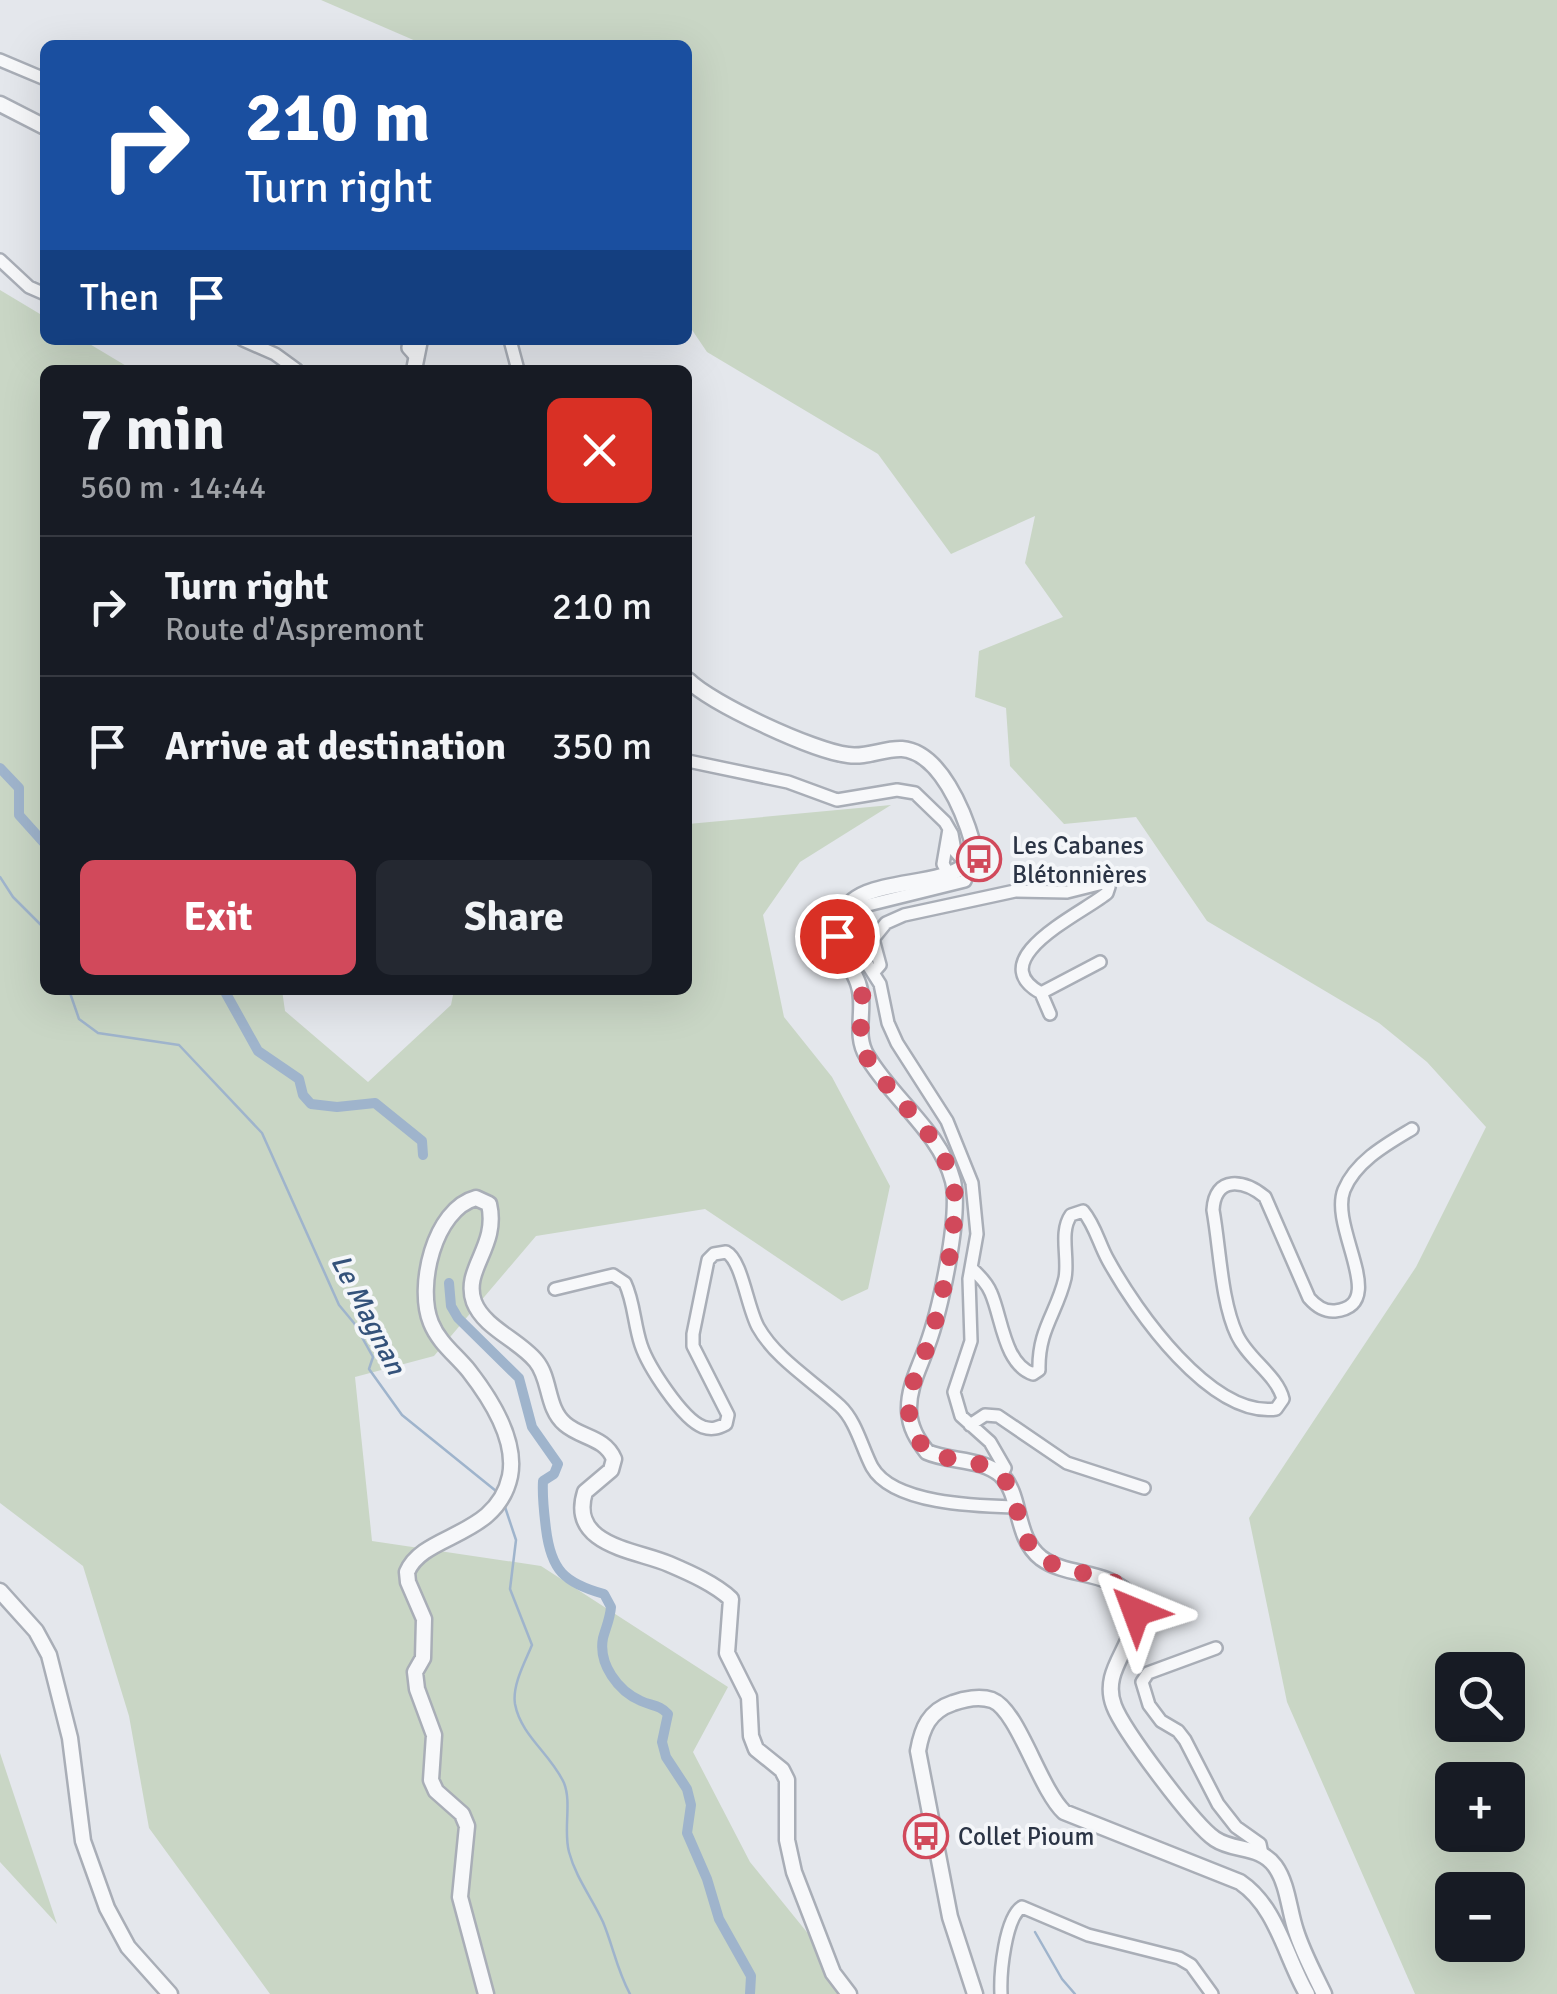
<!DOCTYPE html>
<html lang="en">
<head>
<meta charset="utf-8">
<style>
	:root { --surface:#171b24; --page:#242831; --text:#f1f3f6; --muted:#9ea1a6; --line:#363941; --accent:#d1495b }
	body { margin:0; font-family:Signika,sans-serif; background:var(--page); color:var(--text); height:100vh; display:flex; flex-direction:column; font-size:38px; white-space:nowrap }
	* { box-sizing:border-box; margin:0 }
	p { font-size:32px; color:var(--muted) }
	.icon { flex:none; width:55px; height:55px; fill:none; stroke:currentColor; stroke-width:2; stroke-linecap:round; stroke-linejoin:round }
	.map { position:relative; flex:1; overflow:hidden }
	.panel { position:absolute; left:40px; top:365px; width:652px; height:630px; display:flex; flex-direction:column; background:var(--surface); border-radius:15px; box-shadow:0 10px 40px #0002 }
	.panel>* { flex:none }
	.banner { position:absolute; left:40px; top:40px; width:652px; height:305px; border-radius:15px; box-shadow:0 10px 40px #0002; background:#1a4fa0; color:#fff; overflow:hidden }
	.buttons { position:absolute; left:1435px; top:1652px; display:grid; gap:20px }
	.buttons a { display:grid; place-items:center; width:90px; height:90px; border-radius:15px; background:var(--surface); box-shadow:0 10px 40px #0002; font-size:50px }
	.pin { position:absolute; display:grid; place-items:center; width:85px; height:85px; color:#fff; margin:-42px; border:5px solid #fff; border-radius:50%; box-shadow:0 2px 10px #0007 }
	.me { position:absolute; width:110px; margin:-55px; rotate:316deg; stroke-linejoin:round; filter:drop-shadow(0 0 8px #0008) }
	.turn { display:flex; align-items:center; gap:35px; height:210px; padding:0 40px; font-size:45px }
	.turn .icon { width:130px; height:130px; stroke-width:2.5 }
	.turn b { display:block; font-size:70px; line-height:85px }
	.then { display:flex; align-items:center; height:95px; padding:0 40px; background:#0003; gap:20px; font-size:38px }
	.round { display:grid; place-items:center; flex:none; width:105px; height:105px; border-radius:15px; background:var(--page) }
	.head { display:flex; align-items:center; justify-content:space-between; height:170px; padding:0 40px }
	h1 { font-size:60px; font-weight:700; line-height:75px }
	.button { display:flex; gap:20px; margin-top:auto; padding:20px 40px }
	.button a { flex:1; height:115px; border-radius:15px; background:var(--accent); color:#fff; font-size:40px; font-weight:700; line-height:115px; text-align:center }
	.button a+a { background:var(--page); color:var(--text) }
	ul { padding:0; list-style:none }
	li { display:flex; align-items:center; gap:30px; height:140px; padding:0 40px; border-top:2px solid var(--line) }
	li div { flex:1 }
	li b { display:block; font-size:38px }
	li em { font-style:normal }
	.map>svg:first-child { display:block }
	.green { fill:#c9d6c5; fill-rule:evenodd }
	.lines { fill:none; stroke-linecap:round; stroke-linejoin:round }
	.stream { stroke:#9fb4cc; stroke-width:2.5 }
	.canal { stroke:#9fb4cc; stroke-width:10 }
	.minor-casing { stroke:#a9aeb7; stroke-width:16 }
	.tertiary-casing { stroke:#a9aeb7; stroke-width:19 }
	.minor { stroke:#f7f8fa; stroke-width:11 }
	.tertiary { stroke:#f7f8fa; stroke-width:14 }
	.route { stroke:#d1495b; stroke-width:18; stroke-dasharray:0 32.4 }
	.labels { text-anchor:middle; stroke-width:8; stroke-linejoin:round; paint-order:stroke }
	.poi-label { font-size:25px; fill:#2b3445; stroke:#f4f6f9; text-anchor:start }
	.water-label { font-size:28px; font-style:italic; fill:#34527a; stroke:#f4f6f9 }
</style>
</head>
<body>
<div class="map">
<svg width="1557" height="1994" viewBox="0 0 1557 1994">
	<rect width="100%" height="100%" fill="#e4e7ec"/>
	<path class="green" d="M321 0H1557V1994H1415L1287 1702 1249 1518 1416 1267 1486 1127 1427 1062 1379 1023 1207 921 1136 817 1064 824 1010 766 1006 708 975 697 979 651 1063 617 1025 563 1035 516 951 554 878 454 707 352 688 324V45H425ZM1452 1670H1508V1725H1452ZM1508 1780V1835H1452V1780ZM1508 1890V1945H1452V1890Z
		M0 290 45 317V340H83L133 370H45V990H282L285 1011 368 1082 451 1005 454 990H688V824L891 805 800 862 763 915 784 1017 832 1077 890 1186 868 1289 842 1301 705 1209 536 1236 434 1356 355 1377 372 1541 541 1566 728 1687 693 1752 750 1862 857 1994H270L149 1828 129 1716 83 1566 0 1503Z
		M0 1753 57 1924 0 1862Z"/>
	<g class="lines">
		<path class="stream" d="M0 877 13 897 45 929
			M69 990 79 1019 98 1033 179 1045 262 1133 339 1305 354 1323 373 1357 369 1369 402 1415 496 1491
			M505 1507 516 1540 510 1589 532 1645C525 1662 512 1685 515 1704 521 1736 551 1754 564 1783 572 1803 563 1830 569 1852 576 1878 592 1898 603 1922 613 1946 617 1970 630 1994
			M1035 1932 1062 1979 1075 1994"/>
		<path class="canal" d="M0 768 19 788V815L45 844
			M224 990 258 1051 299 1079 303 1095 311 1104 337 1107 375 1103 422 1141 423 1155
			M449 1283 451 1306 458 1318 519 1378 532 1427 558 1464 554 1474 543 1481C542 1498 544 1512 546 1529 551 1570 564 1583 604 1594L611 1607C610 1619 606 1627 603 1638 598 1664 618 1691 641 1701 652 1706 660 1705 668 1714L662 1742 666 1757 687 1789 691 1805 687 1833 707 1879 719 1919 751 1976 750 1994"/>
		<defs>
			<path id="minor" d="M0 60 45 79
				M0 260 29 287 45 294
				M243 340 275 354 297 370
				M409 340 408 348 416 357
				M510 340 518 370
				M688 761 788 782 837 800 897 790 915 793 945 822 952 834 955 851 970 868 965 881 868 905 855 915 850 937 880 984 888 1023 897 1043 947 1121 972 1183 977 1234 969 1279 971 1341 954 1392 961 1416 990 1442 1005 1468 1001 1475
				M949 875 943 864 949 829
				M873 973 880 965 873 939 886 923 904 915 1015 891 1067 892 1103 883 1109 887 1107 893C1085 912 980 959 1041 993L1100 962
				M1041 993 1050 1014
				M971 1268C979 1275 987 1283 991 1293 1002 1318 1004 1364 1033 1374L1039 1370C1038 1329 1057 1313 1065 1278 1069 1258 1059 1232 1071 1215L1083 1211C1095 1225 1099 1244 1108 1260 1136 1311 1211 1418 1276 1409L1283 1399C1277 1375 1248 1359 1237 1335 1221 1301 1220 1249 1213 1210 1215 1175 1244 1180 1265 1197L1309 1298C1316 1306 1324 1312 1335 1311 1390 1305 1329 1228 1344 1190 1356 1161 1387 1144 1412 1129
				M555 1289 613 1275 625 1283C634 1302 634 1324 641 1345 648 1366 682 1419 703 1427 712 1430 718 1428 726 1424L728 1415 693 1346V1334L708 1260 714 1254 726 1252C742 1260 747 1307 758 1327 776 1359 813 1381 840 1406 856 1421 862 1448 872 1467 893 1504 976 1506 1014 1507
				M970 1425 985 1415 998 1416 1067 1463 1144 1488
				M1216 1648 1148 1673 1142 1682 1149 1705 1161 1721 1178 1731 1185 1740 1218 1804 1236 1827 1260 1844 1262 1854
				M1001 1994C1000 1973 1005 1918 1022 1907L1088 1935 1179 1958 1191 1965 1212 1994"/>
			<path id="tertiary" d="M0 104 45 127
				M414 370 420 340
				M688 680C712 704 814 751 848 755 867 758 884 748 902 749 940 752 964 812 973 844L967 864C935 891 855 874 840 919 832 944 850 961 858 983 867 1007 853 1034 867 1056 892 1099 940 1131 953 1181 961 1216 940 1311 927 1346 920 1367 908 1387 909 1411 910 1428 917 1439 927 1452 949 1462 982 1458 1001 1475 1022 1495 1014 1537 1041 1558 1068 1578 1110 1569 1132 1598 1146 1641 1098 1665 1114 1706 1123 1730 1194 1825 1215 1839 1234 1852 1260 1845 1275 1866 1288 1884 1289 1911 1296 1931 1303 1953 1314 1973 1324 1994
				M0 1591 36 1631 49 1655 70 1738 83 1841 107 1908 128 1947 170 1994
				M486 1994 460 1897 467 1826 462 1814 436 1791 431 1780 434 1735 417 1689 415 1672 423 1658 424 1619 408 1582 407 1572C423 1533 497 1538 510 1476 517 1440 490 1398 469 1371 456 1355 439 1343 431 1323 416 1287 434 1209 476 1198L489 1204C499 1247 462 1269 474 1302 484 1328 519 1340 536 1361 551 1379 546 1408 565 1424 581 1438 605 1437 614 1459L611 1470 585 1492C568 1546 637 1550 669 1564 690 1573 715 1584 731 1599L727 1653 749 1697 751 1736 756 1749 782 1770 787 1780V1840L794 1872 833 1973 849 1994
				M975 1994 950 1917 918 1751C922 1728 929 1711 953 1703 964 1699 980 1696 992 1700 1018 1710 1039 1788 1064 1812L1240 1882C1277 1907 1285 1956 1307 1994"/>
		</defs>
		<use href="#minor" class="minor-casing"/>
		<use href="#tertiary" class="tertiary-casing"/>
		<use href="#minor" class="minor"/>
		<use href="#tertiary" class="tertiary"/>
	</g>
	<g class="lines">
		<path class="route" d="M837 936C842 959 860 976 863 1000 865 1018 855 1035 864 1052 891 1103 954 1139 955 1201 955 1240 941 1308 928 1345 920 1366 908 1387 909 1411 910 1428 917 1439 927 1452 949 1462 982 1458 1000 1475 1022 1495 1014 1537 1041 1557 1070 1580 1129 1567 1136 1612"/>
	</g>
	<defs>
		<symbol id="bus-ring" viewBox="-11 -11 22 22"><circle r="9.5" fill="#f4f6f9" stroke="#d1495b" stroke-width="1.5"/><path d="M-5-6H5V4H4V6H2V4H-2V6H-4V4H-5ZM-3.5-4V0h7V-4ZM-3.5 1.2v1.5H-2V1.2ZM2 1.2v1.5H3.5V1.2Z" fill="#d1495b"/></symbol>
	</defs>
	<g fill-rule="evenodd">
		<use href="#bus-ring" x="954" y="834" width="50" height="50"/>
		<use href="#bus-ring" x="901" y="1811" width="50" height="50"/>
	</g>
	<g class="labels">
		<g class="poi-label">
			<text x="1012" y="854">Les Cabanes<tspan x="1012" dy="29">Blétonnières</tspan></text>
			<text x="958" y="1845">Collet Pioum</text>
		</g>
		<g class="water-label">
			<text transform="translate(369 1314) rotate(63)" y="10">Le Magnan</text>
		</g>
	</g>
</svg>
<div class="buttons">
<a><svg class="icon" aria-label="search" viewBox="0 0 24 24"><circle cx="10" cy="10" r="6"/><path d="M15 15l6 6"/></svg></a>
<a>+</a>
<a>−</a>
</div>
<div class="pin" style="left:837px;top:936px;background:#d93025"><svg class="icon" aria-label="arrive" viewBox="0 0 24 24"><path d="M6 21V4h12l-3 4 3 4H6"/></svg></div>
<svg class="me" style="left:1136px;top:1612px" viewBox="-20 -20 40 40"><path d="M0-17L14 15 0 8-14 15z" fill="#d1495b" stroke="#fff" stroke-width="4"/></svg>
<div class="banner">
<div class="turn"><svg class="icon" aria-label="right" viewBox="0 0 24 24"><path d="M7 20v-9h11M14 6l5 5-5 5"/></svg><div><b>210 m</b>Turn right</div></div>
<div class="then">Then<svg class="icon" aria-label="arrive" viewBox="0 0 24 24"><path d="M6 21V4h12l-3 4 3 4H6"/></svg></div>
</div>
<section class="panel">
<div class="head"><div><h1>7 min</h1><p>560 m · 14:44</p></div><a class="round" style="background:#d93025;color:#fff"><svg class="icon" aria-label="close" viewBox="0 0 24 24"><path d="M6 6l12 12M18 6L6 18"/></svg></a></div>
<ul>
<li><svg class="icon" aria-label="right" viewBox="0 0 24 24"><path d="M7 20v-9h11M14 6l5 5-5 5"/></svg><div><b>Turn right</b><p>Route d'Aspremont</p></div><em>210 m</em></li>
<li><svg class="icon" aria-label="arrive" viewBox="0 0 24 24"><path d="M6 21V4h12l-3 4 3 4H6"/></svg><div><b>Arrive at destination</b></div><em>350 m</em></li>
</ul>
<div class="button"><a>Exit</a><a>Share</a></div>
</section>
</div>
</body>
</html>
